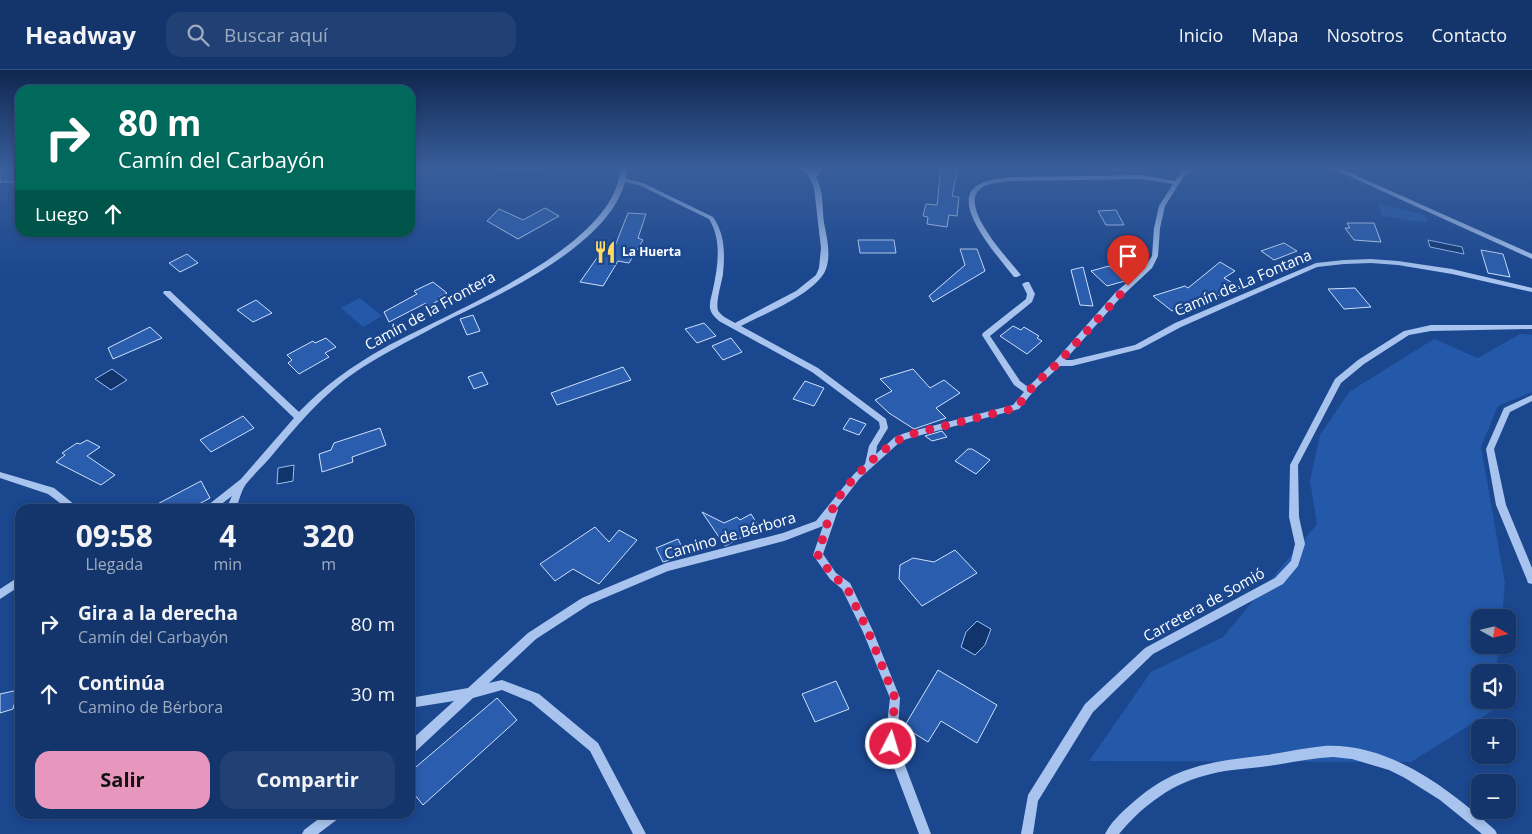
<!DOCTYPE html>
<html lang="es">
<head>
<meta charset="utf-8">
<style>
	:root { --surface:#14356b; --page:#214073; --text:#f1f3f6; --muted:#9dabc1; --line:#33507e; --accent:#e797bd }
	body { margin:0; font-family:"Open Sans",sans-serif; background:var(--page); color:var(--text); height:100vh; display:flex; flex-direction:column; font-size:19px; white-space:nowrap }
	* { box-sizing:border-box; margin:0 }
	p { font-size:16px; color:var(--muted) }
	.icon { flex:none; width:28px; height:28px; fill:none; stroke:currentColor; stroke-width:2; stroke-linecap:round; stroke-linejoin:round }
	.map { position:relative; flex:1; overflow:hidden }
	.drawer { position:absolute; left:15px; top:434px; width:400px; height:315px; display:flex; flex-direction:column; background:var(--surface); border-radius:15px; box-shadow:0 2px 8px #0003,0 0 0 1px var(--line) }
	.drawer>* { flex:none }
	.guide { position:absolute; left:15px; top:15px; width:400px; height:152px; border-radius:15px; box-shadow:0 2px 8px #0003,0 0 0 1px var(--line); background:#00695c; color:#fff; overflow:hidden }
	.needle { width:32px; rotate:98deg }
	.tools { position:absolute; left:1471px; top:539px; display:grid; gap:10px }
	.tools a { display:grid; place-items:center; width:45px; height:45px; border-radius:10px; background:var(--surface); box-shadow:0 2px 8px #0003,0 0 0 1px var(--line); font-size:25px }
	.pin { position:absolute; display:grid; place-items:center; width:42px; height:42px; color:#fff; margin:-51px -21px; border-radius:50% 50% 50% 0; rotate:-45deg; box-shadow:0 0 5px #0007 }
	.pin .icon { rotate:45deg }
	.me { position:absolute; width:55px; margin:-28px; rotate:5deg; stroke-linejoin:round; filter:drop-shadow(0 0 4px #0008) }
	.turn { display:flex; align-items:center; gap:18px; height:105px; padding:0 20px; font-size:22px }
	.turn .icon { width:65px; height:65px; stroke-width:2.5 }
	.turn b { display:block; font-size:35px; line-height:42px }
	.then { display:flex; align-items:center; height:48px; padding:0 20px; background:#0003; gap:10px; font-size:19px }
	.eta { display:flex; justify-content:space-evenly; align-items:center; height:85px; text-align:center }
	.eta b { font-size:30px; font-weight:700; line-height:35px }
	.primary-button { display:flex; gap:10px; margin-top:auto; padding:10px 20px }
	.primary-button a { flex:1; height:58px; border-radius:15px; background:var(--accent); color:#111; font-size:20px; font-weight:700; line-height:58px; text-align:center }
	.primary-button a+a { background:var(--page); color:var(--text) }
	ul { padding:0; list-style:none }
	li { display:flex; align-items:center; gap:15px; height:70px; padding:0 20px }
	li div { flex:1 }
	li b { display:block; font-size:19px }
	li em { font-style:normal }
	header { display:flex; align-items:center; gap:30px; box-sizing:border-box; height:70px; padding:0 25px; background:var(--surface); border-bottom:1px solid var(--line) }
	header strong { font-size:24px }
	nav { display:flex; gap:28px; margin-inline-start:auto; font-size:18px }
	.search { width:350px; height:45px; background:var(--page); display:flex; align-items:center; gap:12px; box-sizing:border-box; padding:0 18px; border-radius:15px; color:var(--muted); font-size:19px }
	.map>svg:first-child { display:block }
	.green { fill:#2458a8 }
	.water { fill:#12346c; stroke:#9bbef0 }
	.building { fill:#2a5dad; stroke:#cee0fa }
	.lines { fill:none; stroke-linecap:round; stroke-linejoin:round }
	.minor { fill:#a8c4ee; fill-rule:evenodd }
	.route { stroke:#e11d48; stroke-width:9; stroke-dasharray:0 16.2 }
	.labels { text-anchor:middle; stroke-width:5; stroke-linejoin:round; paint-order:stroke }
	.far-poi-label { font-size:12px; font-weight:bold; fill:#fff; stroke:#1b478f; text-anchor:start }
	.street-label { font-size:15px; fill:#fff; stroke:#1b478f }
</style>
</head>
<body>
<header>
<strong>Headway</strong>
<div class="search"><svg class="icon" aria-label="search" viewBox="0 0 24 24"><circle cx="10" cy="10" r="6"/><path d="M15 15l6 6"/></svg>Buscar aquí</div>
<nav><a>Inicio</a><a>Mapa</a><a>Nosotros</a><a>Contacto</a></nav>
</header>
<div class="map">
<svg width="1532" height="764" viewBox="0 0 1532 764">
	<rect width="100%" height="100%" fill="#1b478f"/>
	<path class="green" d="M425 97H618L619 105 583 106Z
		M1378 133 1425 145 1428 153 1382 146Z
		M360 228 382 246 363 257 341 238Z
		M1520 264 1532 265V322L1498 336 1481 377 1505 513 1502 547 1480 548V575H1499L1496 602H1480V630H1493L1492 641 1411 692 1089 691 1151 602 1223 567 1317 454 1310 411 1320 365 1349 322 1434 269 1478 288Z"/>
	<path class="water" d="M1428 170 1462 177 1464 184 1430 177Z
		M112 299 127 310 111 320 95 309Z
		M294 395 293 411 277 414 278 398Z
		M977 551 991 559 985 575 975 585 961 577 966 562Z"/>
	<path class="building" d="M0 97H20V112H0Z
		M941 97H958L952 126 959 127 957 146 949 145 947 157 927 154 928 147 923 146 926 134 937 135Z
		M545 138 559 146 518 169 487 151 499 139 523 150Z
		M1116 140 1124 155H1106L1098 141Z
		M628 143 646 144 638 168 643 170 629 193 618 191 603 216 580 212 606 175 615 176Z
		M1347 153H1374L1381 172 1354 170 1345 158H1350Z
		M858 170H894L896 183H860Z
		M1284 173 1297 181 1274 190 1261 181Z
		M960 179H977L985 201 933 232 929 226 965 195Z
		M1481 180 1503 184 1510 207 1488 203Z
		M187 184 198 193 180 202 169 193Z
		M1220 192 1235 201 1224 208 1241 218 1172 241 1153 226 1185 216 1188 218Z
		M1109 196 1125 211 1107 216 1091 201Z
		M1083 197 1093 236 1080 235 1071 200Z
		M433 212 447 223 439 227 441 229 429 236 426 233 389 252 384 242 417 224 414 221Z
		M1355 218 1371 237 1344 239 1328 219Z
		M256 230 272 243 253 252 237 240Z
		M473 245 480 261 467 265 460 249Z
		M704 253 716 266 697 273 685 259Z
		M1013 256 1021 260 1024 257 1039 266 1037 268 1042 271 1027 284 1000 266Z
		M150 257 162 268 113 289 108 278Z
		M326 268 336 277 325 283 329 287 299 304 288 293 292 290 287 285 313 271 315 273Z
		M731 268 742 282 723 290 712 276Z
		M623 297 631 310 557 335 551 323Z
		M913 299 930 318 944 310 960 323 936 338 946 348 914 359 889 343 875 330 892 321 880 309Z
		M482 302 488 314 474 319 468 307Z
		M805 311 824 318 814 336 793 329Z
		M243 346 254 358 211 382 200 370Z
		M850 348 866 354 859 365 843 359Z
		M380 358 386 375 352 387 353 392 322 402 319 384 331 380 334 373Z
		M942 361 947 367 932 371 925 366Z
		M87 370 100 377 87 386 115 405 101 415 56 392 65 385 62 383 77 373 80 374Z
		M968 379H972L990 390 976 404 955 391Z
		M201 411 210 428 190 439H148Z
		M702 442 724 453 737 447 740 450 751 444 760 458 725 476Z
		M595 457 609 472 619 460 637 470 599 514 573 499 555 511 540 494Z
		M678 469 686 485 663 492 656 478Z
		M955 480 977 503 922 536 899 509 900 495 913 488 934 492Z
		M938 600 997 635 977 673 941 651 928 672 904 657Z
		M836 611 849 639 815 652 802 624Z
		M18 620 13 639 0 643V624Z
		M497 628 517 650 423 735 410 719V702Z"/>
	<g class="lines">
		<path class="minor" d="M620 97H626V109L643 113 713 147C725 164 725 183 723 204 722 212 714 236 719 242 723 247 730 250 735 253L796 221 816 205 819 198 821 178 814 118 810 108 800 97H807L813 103 819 97H825L816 107C824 121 822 137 824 153 827 167 831 185 826 199 817 223 764 244 741 256L818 298 886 349 888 358 877 376 876 384 895 367 905 363 1013 335 1024 322 1014 315 982 265 983 263 1026 229 1027 224 1022 214 1026 212H1029L1035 224 1032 232 990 266 1020 311 1028 317 1055 291 1115 223 1145 197 1152 186 1154 158 1159 136 1173 114 1141 109 1012 111C1002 112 987 112 979 120 960 138 1009 190 1021 205L1017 207H1014C1002 191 951 136 975 117 985 109 1000 109 1012 107L1141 105 1175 111C1180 103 1186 97 1196 97L1184 106 1165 136 1160 158 1158 186 1152 198 1121 227 1065 290H1072L1135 275 1175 253 1316 193 1344 190 1371 189 1398 191 1452 199 1532 218V222L1452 204 1398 195 1371 193 1344 194 1317 197 1181 257 1140 279 1072 296H1060L1037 317 1019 339 910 368 901 371 860 408 837 438 838 440 823 484 836 503 850 513 873 561 900 628 897 674 931 764H919L885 674 890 628 863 562 842 519 830 509 813 485 823 456 784 471 668 501 590 534 536 569 489 613 502 610 539 624 598 673 646 764H633L590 681 531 632 502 620 473 628 414 683 410 685V671L454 631 410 638V628L468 618 528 563 582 528 666 493 783 463 816 451 854 404 865 394 869 376 880 358 879 352 812 302 719 251C715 247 711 244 710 238 709 233 712 225 713 219 718 196 722 170 709 149L639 115 625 112C608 176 501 224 446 251 418 266 390 280 363 297 328 319 301 351 274 383 265 394 254 404 246 414 241 421 239 431 236 439H226L232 426 215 439H203L241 409 294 348 163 223 164 221H170L299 342C324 316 352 296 384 278 444 244 620 177 620 97Z
			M1329 97H1337L1532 184V189Z
			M1431 255H1532V259L1431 261 1409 265 1364 294 1341 313 1298 395 1299 447 1305 474 1298 496 1283 514 1153 584 1093 642 1038 731 1033 764H1021L1028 725 1085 634 1145 578 1275 508 1291 491 1295 474 1289 447 1290 395 1335 309 1358 290 1404 261Z
			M1532 325V331L1510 342 1494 379 1506 435 1532 498V514L1528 513 1527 510 1496 435 1486 379 1504 338Z
			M0 402 54 418 80 439H68L48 424 0 408Z
			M20 506V516L0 529V519Z
			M1324 676C1390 673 1448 718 1495 760L1497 764H1482L1440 730 1405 708 1389 700 1352 689 1333 687C1311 688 1290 693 1268 696 1249 699 1230 699 1211 704 1174 712 1143 735 1119 764H1105C1110 753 1121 743 1130 735 1174 695 1210 692 1267 685 1286 682 1305 678 1324 676Z
			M325 744H341L339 748 318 764H302L304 760Z"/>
	</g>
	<linearGradient id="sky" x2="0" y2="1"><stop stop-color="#0f274f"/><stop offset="0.48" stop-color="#395e9b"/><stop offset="1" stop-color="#395e9b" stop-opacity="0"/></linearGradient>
	<rect width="1532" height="204" fill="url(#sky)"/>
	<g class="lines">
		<path class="route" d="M891 674 895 628 868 561 846 516 833 506 818 486C823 468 828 446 837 430 851 408 884 376 908 365L1016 338 1034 315 1058 293 1128 216"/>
	</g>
	<defs>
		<symbol id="restaurant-bare" viewBox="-9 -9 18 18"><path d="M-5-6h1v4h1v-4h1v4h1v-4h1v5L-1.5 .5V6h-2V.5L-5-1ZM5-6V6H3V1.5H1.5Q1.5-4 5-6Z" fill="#ffdb65" stroke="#1b478f" stroke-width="2.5" paint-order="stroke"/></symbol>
	</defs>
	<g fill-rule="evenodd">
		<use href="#restaurant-bare" x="589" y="166" width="32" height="32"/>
	</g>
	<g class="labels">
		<g class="far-poi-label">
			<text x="622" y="186">La Huerta</text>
		</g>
		<g class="street-label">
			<text transform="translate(1243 213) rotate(-23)" y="5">Camín de La Fontana</text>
			<text transform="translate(430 241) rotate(-29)" y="5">Camín de la Frontera</text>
			<text transform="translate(730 466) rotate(-16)" y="5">Camino de Bérbora</text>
			<text transform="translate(1204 535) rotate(-29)" y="5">Carretera de Somió</text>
		</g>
	</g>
</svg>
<div class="tools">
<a><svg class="needle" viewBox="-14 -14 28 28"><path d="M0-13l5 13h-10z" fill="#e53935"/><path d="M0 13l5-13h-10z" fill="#9dabc1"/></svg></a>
<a><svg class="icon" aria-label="sound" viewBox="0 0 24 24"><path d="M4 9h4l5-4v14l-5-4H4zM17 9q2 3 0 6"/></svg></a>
<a>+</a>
<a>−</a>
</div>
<div class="pin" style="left:1128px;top:216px;background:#d93025"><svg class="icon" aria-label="arrive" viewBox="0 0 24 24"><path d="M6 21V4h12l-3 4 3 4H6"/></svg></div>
<svg class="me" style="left:891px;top:674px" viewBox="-20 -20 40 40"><circle r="17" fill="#e11d48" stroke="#fff" stroke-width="3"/><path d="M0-11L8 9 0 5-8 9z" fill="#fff"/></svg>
<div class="guide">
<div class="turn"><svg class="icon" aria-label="right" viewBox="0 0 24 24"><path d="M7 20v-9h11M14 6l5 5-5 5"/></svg><div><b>80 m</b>Camín del Carbayón</div></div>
<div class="then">Luego<svg class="icon" aria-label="ahead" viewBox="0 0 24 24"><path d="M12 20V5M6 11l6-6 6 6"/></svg></div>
</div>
<section class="drawer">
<div class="eta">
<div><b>09:58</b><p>Llegada</p></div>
<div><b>4</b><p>min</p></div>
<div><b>320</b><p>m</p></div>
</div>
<ul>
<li><svg class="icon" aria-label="right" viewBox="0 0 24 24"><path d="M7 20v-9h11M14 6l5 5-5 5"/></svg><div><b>Gira a la derecha</b><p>Camín del Carbayón</p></div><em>80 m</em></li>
<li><svg class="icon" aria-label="ahead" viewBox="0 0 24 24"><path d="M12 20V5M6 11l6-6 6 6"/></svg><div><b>Continúa</b><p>Camino de Bérbora</p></div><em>30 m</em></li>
</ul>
<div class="primary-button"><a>Salir</a><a>Compartir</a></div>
</section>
</div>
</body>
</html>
